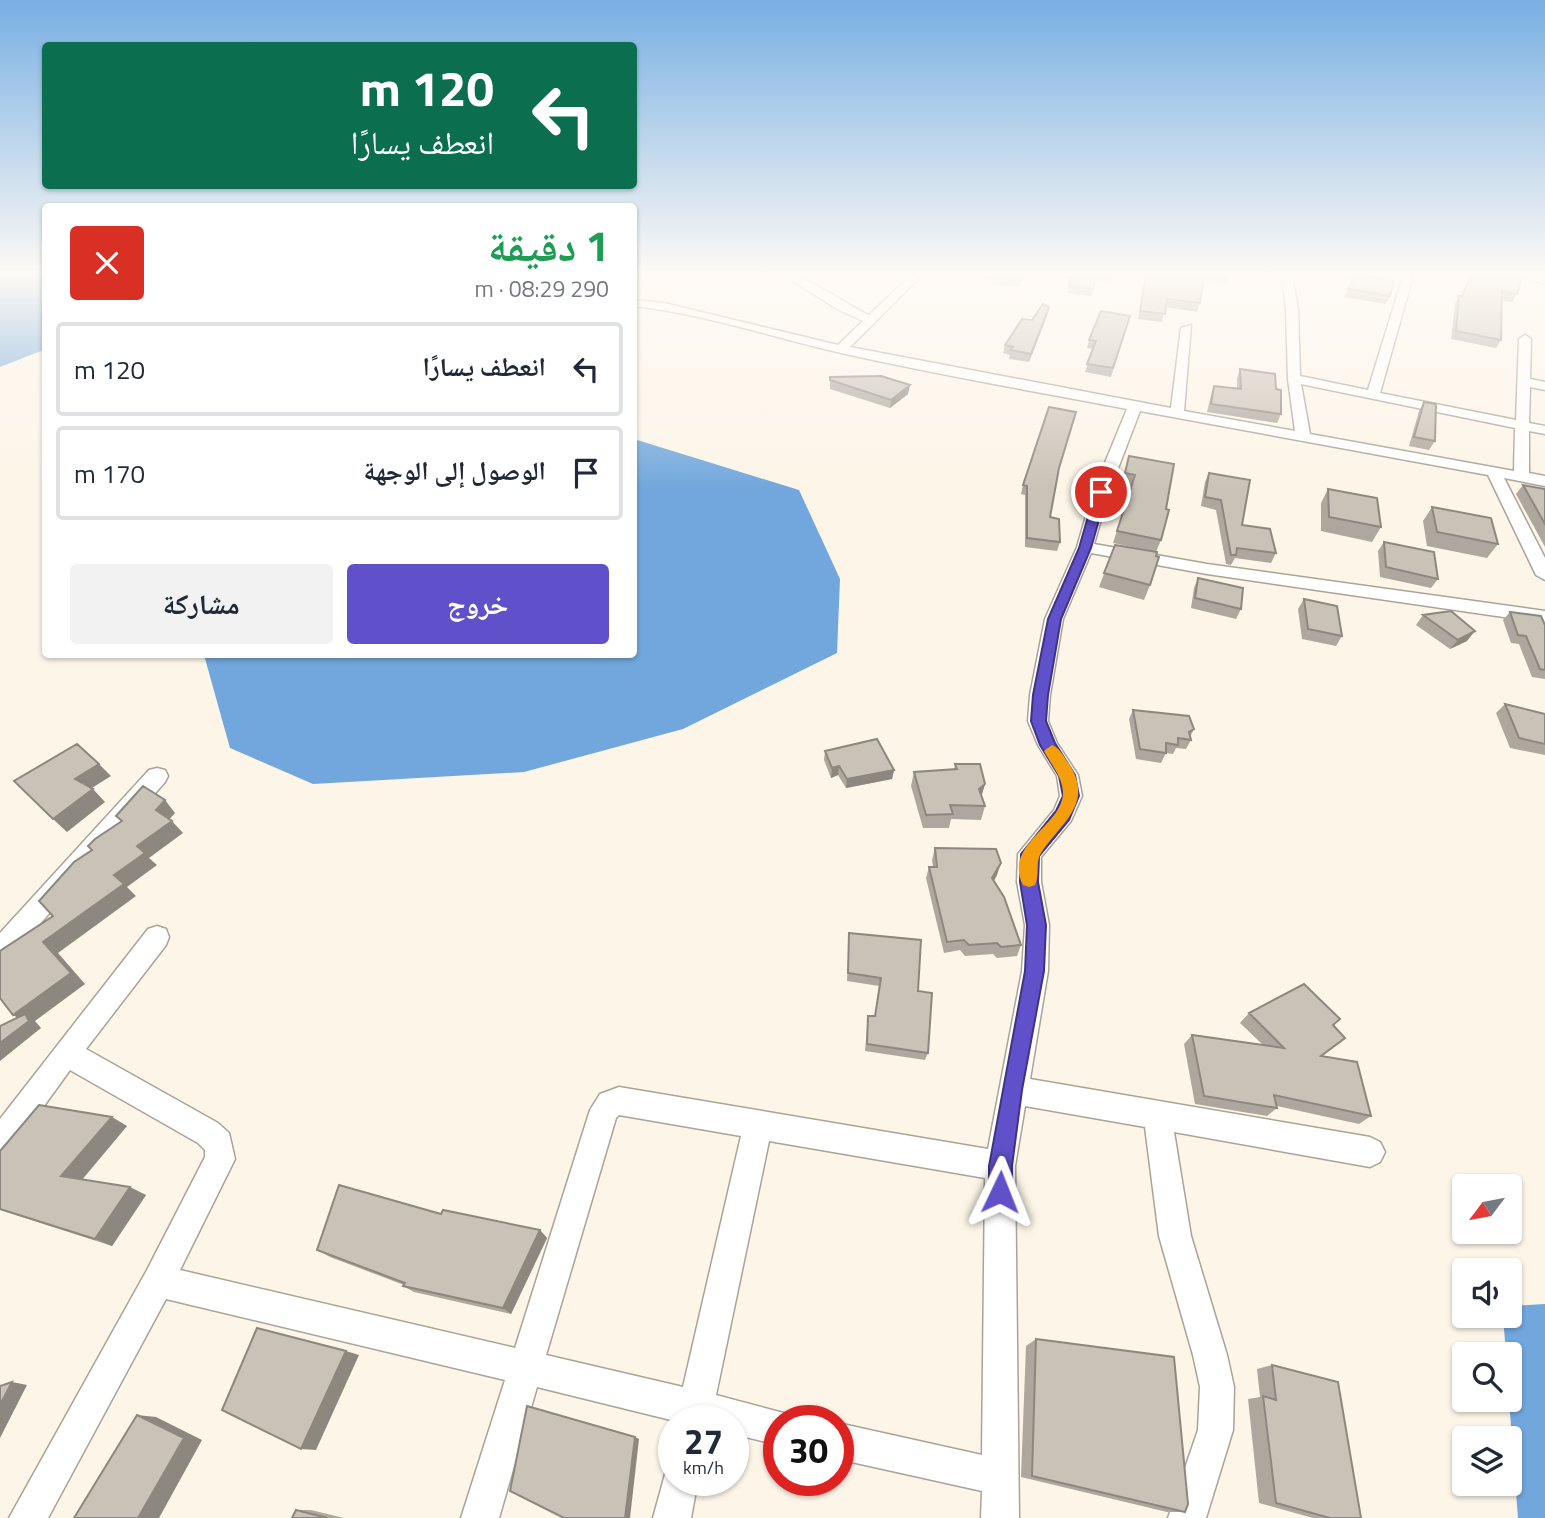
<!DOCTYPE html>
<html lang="ar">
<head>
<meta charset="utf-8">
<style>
	:root { --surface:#fff; --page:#f2f2f3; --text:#1f2937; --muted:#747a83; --line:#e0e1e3; --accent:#6050c9 }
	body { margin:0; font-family:"Titillium Web","Noto Naskh Arabic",sans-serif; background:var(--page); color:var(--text); direction:rtl; height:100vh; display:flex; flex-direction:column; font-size:26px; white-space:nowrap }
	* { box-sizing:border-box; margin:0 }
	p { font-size:23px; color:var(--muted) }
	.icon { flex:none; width:38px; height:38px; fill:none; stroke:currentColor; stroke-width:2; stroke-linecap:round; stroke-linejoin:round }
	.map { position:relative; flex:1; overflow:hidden; direction:ltr }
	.sheet { position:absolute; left:42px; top:203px; width:595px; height:455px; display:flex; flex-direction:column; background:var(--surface); border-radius:7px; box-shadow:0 2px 5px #0004; direction:rtl }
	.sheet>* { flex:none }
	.hud { position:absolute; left:42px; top:42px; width:595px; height:147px; border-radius:7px; box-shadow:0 2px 5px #0004; direction:rtl; background:#0b6e4f; color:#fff; overflow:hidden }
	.needle { width:46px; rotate:238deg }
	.fabs { position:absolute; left:1452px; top:1174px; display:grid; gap:14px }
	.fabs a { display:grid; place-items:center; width:70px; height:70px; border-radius:7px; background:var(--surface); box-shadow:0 2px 5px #0004; font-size:35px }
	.speed { position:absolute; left:658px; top:1405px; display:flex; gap:14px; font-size:35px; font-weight:700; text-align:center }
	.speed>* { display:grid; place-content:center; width:91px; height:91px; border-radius:50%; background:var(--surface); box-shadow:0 2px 5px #0004; line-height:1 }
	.speed small { font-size:18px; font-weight:400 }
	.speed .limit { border:10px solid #d22; background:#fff; color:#111 }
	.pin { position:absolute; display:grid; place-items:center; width:60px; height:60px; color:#fff; margin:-30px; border:4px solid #fff; border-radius:50%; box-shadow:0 2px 7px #0007 }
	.me { position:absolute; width:77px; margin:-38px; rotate:2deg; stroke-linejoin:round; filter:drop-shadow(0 0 5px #0008) }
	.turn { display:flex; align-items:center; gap:24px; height:147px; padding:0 28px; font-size:32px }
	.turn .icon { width:91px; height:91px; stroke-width:2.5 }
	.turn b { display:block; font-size:49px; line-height:60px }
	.round { display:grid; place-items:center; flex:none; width:74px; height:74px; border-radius:7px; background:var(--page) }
	.head { display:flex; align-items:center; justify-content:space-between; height:119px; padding:0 28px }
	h1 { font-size:42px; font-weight:700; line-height:52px; color:#1e9e55 }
	.cta { display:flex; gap:14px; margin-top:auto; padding:14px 28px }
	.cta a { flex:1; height:80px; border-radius:7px; background:var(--accent); color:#fff; font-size:28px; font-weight:700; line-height:80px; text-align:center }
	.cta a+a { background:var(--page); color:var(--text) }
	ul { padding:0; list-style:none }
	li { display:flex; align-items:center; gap:21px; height:94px; margin:0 14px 10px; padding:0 14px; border:4px solid var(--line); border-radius:7px }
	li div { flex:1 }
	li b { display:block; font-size:26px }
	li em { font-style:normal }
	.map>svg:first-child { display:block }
	.water { fill:#71a7dc }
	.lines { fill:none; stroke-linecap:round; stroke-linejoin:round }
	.minor-casing { stroke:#aaa397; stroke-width:3 }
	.minor { fill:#fff; fill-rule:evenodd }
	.wall { fill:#ada79d }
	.shaded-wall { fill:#8d887f }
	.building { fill:#c9c2b6; stroke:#8d887f; stroke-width:2 }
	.route { fill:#6050c9; stroke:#3e3483; stroke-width:2 }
	.slow { fill:#f59e0b }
</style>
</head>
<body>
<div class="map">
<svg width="1545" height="1518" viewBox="0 0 1545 1518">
	<rect width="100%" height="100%" fill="#fcf5e8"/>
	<path class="water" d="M0 276H45L46 349 0 367Z
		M634 439 799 490 840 579 837 653 683 729 524 772 313 784 230 748 204 655 634 654Z
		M1545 1304V1518H1518L1509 1400 1510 1354H1506L1503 1316H1510V1306Z"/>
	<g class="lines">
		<defs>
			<path id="minor" d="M785 276C810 276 844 304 869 315L910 276H921L850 347 1171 408 1181 328 1191 325 1184 411 1295 431 1288 379 1286 309 1282 276H1292L1298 309 1300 376 1368 390 1403 276H1413L1380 393 1516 420 1519 339 1525 335 1531 339 1530 379 1545 382V390L1530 387 1529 423 1545 426V434L1529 431V473L1545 476V486L1504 478 1545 558V580L1536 575 1488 475 1140 411 1109 492 1094 544 1207 564 1545 611V623L1207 574 1091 553 1063 619 1050 695 1048 721 1057 743 1078 775 1082 796 1071 821 1041 857V882L1049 925 1048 971 1030 1079 1370 1137 1380 1142 1385 1152 1380 1162 1370 1167 1174 1132 1191 1236 1227 1355 1234 1387 1233 1430 1206 1518H1168L1198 1430 1200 1387 1193 1355 1159 1236 1145 1127 1025 1106 1015 1166 1019 1518H981L982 1491 838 1459V1423L982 1455 985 1178 769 1141 716 1395 791 1415 794 1421H779V1445L733 1434V1421H675L537 1387 499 1518H461L505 1380 166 1299 48 1518H9L147 1270 205 1157V1150L198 1143 70 1070 10 1153 0 1158V1119L148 929 157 926 166 929 169 937 166 945 86 1049 218 1123 229 1133 235 1159 180 1270 515 1348 590 1110 600 1094 619 1087 988 1149 1022 971 1025 925 1017 882 1018 854 1054 810 1060 796 1057 776 1038 745 1028 721 1030 695 1045 619 1077 547 1093 492 1127 409C1032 391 935 374 841 353 772 337 704 314 634 306V300L664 303 838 345 863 321 837 309ZM1301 384 1515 428 1514 471 1310 434ZM619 1115 741 1136 683 1387 546 1355 616 1118Z
				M1339 276H1363L1387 283 1382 286Z
				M1524 276 1545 278V284L1525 278Z
				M157 768 165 770 168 776 165 782 9 959 0 962V933L149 770Z
				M674 1464V1480H698L691 1518H653L667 1467Z"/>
		</defs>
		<use href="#minor" class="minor-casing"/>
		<use href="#minor" class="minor"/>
	</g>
	<path class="wall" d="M964 276H1024L1019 287 992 284V280Z
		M1056 276H1113L1111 282 1095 280 1091 296 1067 293 1071 278Z
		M1145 276H1204L1200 303 1197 312 1165 307 1162 322 1138 319Z
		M1206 276H1230L1228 283 1206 280Z
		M1355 276 1390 296 1386 304 1344 297Z
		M1468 276H1522L1517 294 1512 302 1502 300 1501 340 1496 348 1451 339 1455 304 1459 296H1461L1468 279Z
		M1049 307 1047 316 1029 362 1009 359 1010 355 1003 353 1005 345 1032 320Z
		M1130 316 1111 377 1085 372 1093 349 1087 348 1089 340Z
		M1240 369 1276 389 1281 414 1277 423 1207 412 1211 395 1214 386 1237 388V378Z
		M830 377 908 394 890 408 830 389Z
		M1424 402 1435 441 1429 450 1409 446 1419 411Z
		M1129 456 1161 540 1156 552 1150 585 1144 600 1099 587 1115 545 1151 551 1113 543 1131 487 1121 485Z
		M1059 470 1050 517 1060 542 1057 551 1025 547V495L1021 494 1023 485Z
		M1209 473 1242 525 1276 553 1271 563 1235 558 1231 565 1226 564 1216 510 1201 506 1205 482Z
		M1523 485 1545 489V547L1516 494Z
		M1328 489 1381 527 1372 542 1321 531V503Z
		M1432 507 1498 544 1487 558 1427 546 1423 521Z
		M1384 542 1438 579 1431 588 1380 577 1378 551Z
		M1198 578 1241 609 1236 619 1191 608 1194 588Z
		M1304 599 1342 636 1336 646 1302 639 1298 609Z
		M1510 612 1545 625V679L1532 677 1519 644 1511 643 1503 620Z
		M1423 615 1467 641 1450 649 1416 625Z
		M1505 704 1545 714V755L1510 748 1496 713Z
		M1133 710 1194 729 1190 737 1191 740 1186 749 1176 748 1173 754 1166 753 1161 763 1136 759 1129 719Z
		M825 751 894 770 892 779 846 788 838 775 831 778 824 760Z
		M955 764 985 784 981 796 985 806 981 820 951 819 949 828H923L911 786 914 772 954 770Z
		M935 848 997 875 994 881 1021 945 1017 956 997 958 993 954 965 956 960 950 944 953 926 878 929 867H933L932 860Z
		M849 933 918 991 928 1053 925 1060 865 1051 868 1016H875L879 986 847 981Z
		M1249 1013 1333 1025 1322 1057 1371 1116 1359 1124 1277 1106V1108L1267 1116 1195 1104 1184 1044 1192 1035 1263 1045 1240 1023Z
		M127 1126 82 1180 146 1195 112 1246 0 1210V1151Z
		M441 1214 540 1230 547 1238 511 1314 414 1292 403 1286 404 1285 330 1257 317 1250Z
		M1036 1339 1185 1512H1167L1021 1477 1026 1346Z
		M1272 1365 1361 1518H1313L1259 1503 1248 1399 1260 1397 1257 1369Z
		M296 1510H311L344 1518H292Z"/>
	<path class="shaded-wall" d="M1049 307 1047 316 1029 362 1031 354Z
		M910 385 908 394 890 408 891 400Z
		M1475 631 1467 641 1450 649 1458 640Z
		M99 764 111 776 87 791 75 779Z
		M839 766 838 775 831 778 832 768Z
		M894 770 892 779 846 788 847 779Z
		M985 784 981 798 979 789Z
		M93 789 105 802 67 832 53 819Z
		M165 800 175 813 167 822 156 810Z
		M172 821 183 833 149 858 157 865 127 887 136 896 58 953 85 984 35 1021 41 1028 0 1061V1043L26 1023 13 1015 43 942 114 875 137 846Z
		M1001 863 997 875 988 890 992 878Z
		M112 1117 127 1126 78 1184 61 1176Z
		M130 1187 146 1195 112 1246 95 1239Z
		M540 1230 547 1238 511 1314 503 1308Z
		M346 1351 359 1355 316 1450 301 1449Z
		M12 1382 27 1385 0 1438V1405Z
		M137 1415 156 1417 202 1440 159 1518H138Z
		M635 1437 639 1439 630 1518H625Z"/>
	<path class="building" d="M993 276H1022L1021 280Z
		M1071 276H1096L1093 289 1069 286Z
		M1146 276H1204L1200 303 1167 299 1165 314 1140 311Z
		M1355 276H1371L1394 281 1390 296 1348 289Z
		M1471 276H1522L1517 294 1502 291 1501 340 1456 331 1459 296H1462Z
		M1043 304 1049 307 1031 354 1011 350 1013 347 1005 345 1022 319 1032 320Z
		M1101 311 1130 316 1113 368 1087 364 1096 341 1089 340Z
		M1240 369 1275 374 1276 389 1281 390V414L1211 404 1214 386 1241 389Z
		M881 376 910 385 891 400 830 380V377Z
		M1424 402 1436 404 1435 441 1414 437Z
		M1049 407 1076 412 1059 468 1050 517 1059 519 1060 542 1027 538V486L1023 485Z
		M1129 456 1174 464 1166 509 1169 510 1161 540 1117 531 1135 475 1125 473Z
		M1209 473 1250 480 1242 525 1270 529 1276 553 1237 548 1236 555H1231L1221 500 1205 497Z
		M1523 485 1545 489V524Z
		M1328 489 1377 498 1381 527 1329 517Z
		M1432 507 1491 518 1498 544 1437 532Z
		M1384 542 1434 552 1438 579 1386 567Z
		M1115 545 1157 552 1156 556 1159 557 1150 585 1104 573Z
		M1198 578 1243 588 1241 609 1195 598Z
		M1304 599 1337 606 1342 636 1308 629Z
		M1451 611 1475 631 1458 640 1423 615Z
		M1510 612 1541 616 1545 625V670L1540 669 1526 636 1518 635Z
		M1505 704 1545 714V744L1519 738Z
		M1133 710 1189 716 1194 729 1189 732 1191 740 1178 738V745L1166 743V753L1140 749Z
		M877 739 894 770 847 779 839 766 832 768 825 751Z
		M77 744 99 764 75 779 93 789 53 819 14 781Z
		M955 764H980L985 784 979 789 985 806 950 805 953 814 926 815 914 772 957 769Z
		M143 786 165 800 156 810 172 821 137 846 145 853 114 875 124 884 43 942 71 973 13 1015 0 998V951L53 916 39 901 74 862 92 850 88 846 95 839 122 821 116 816Z
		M935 848 996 849 1001 863 992 878 1004 897 1021 945 1001 947 997 943 969 945 964 940 947 942 929 867H937Z
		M849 933 921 940 918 991 932 993 928 1053 867 1044 868 1016H875L881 978 848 973Z
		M1304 984 1340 1019 1333 1025 1345 1038 1321 1056 1357 1062 1371 1116 1274 1095 1277 1108 1204 1096 1192 1035 1284 1048 1249 1013Z
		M25 1014 29 1021 0 1043V1026Z
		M39 1105 112 1117 61 1176 130 1187 95 1239 0 1209V1151Z
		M339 1185 441 1214 443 1210 540 1230 503 1308 403 1286 405 1283 317 1250Z
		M257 1328 346 1351 301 1449 222 1410Z
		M1036 1339 1174 1357 1188 1504 1185 1512 1032 1476Z
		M1272 1365 1338 1382 1361 1518H1330L1276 1503 1263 1396 1276 1400Z
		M12 1382 0 1405V1386Z
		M527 1406 635 1437 625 1518H564L510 1491Z
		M137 1415 184 1438 138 1518H74Z
		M296 1510 327 1518H292Z"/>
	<linearGradient id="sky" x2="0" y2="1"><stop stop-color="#78afe3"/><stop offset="0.56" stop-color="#fefaf5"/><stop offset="1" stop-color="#fefaf5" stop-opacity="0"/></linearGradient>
	<rect width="1545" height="489" fill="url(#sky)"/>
	<path class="route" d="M1101 489 1107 492 1091 548 1061 619 1048 695 1046 721 1055 743 1075 775 1079 796 1069 820 1039 856 1038 882 1046 925 1044 971 1022 1090 1012 1166V1192L1008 1200 1000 1204 992 1200 989 1192V1166L1025 971 1027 925 1020 882 1021 854 1056 811 1063 796 1059 776 1040 745 1031 721 1033 695 1048 619 1079 548 1095 492Z"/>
	<path class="slow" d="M1052 745C1060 748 1064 757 1069 764 1095 804 1060 823 1041 853 1035 862 1040 875 1035 885L1029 887 1023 885C1003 845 1060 827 1063 795 1064 779 1051 764 1044 751Z"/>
</svg>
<div class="fabs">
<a><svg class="needle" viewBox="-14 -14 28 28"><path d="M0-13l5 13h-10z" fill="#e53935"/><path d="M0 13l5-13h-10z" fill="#747a83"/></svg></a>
<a><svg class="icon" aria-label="sound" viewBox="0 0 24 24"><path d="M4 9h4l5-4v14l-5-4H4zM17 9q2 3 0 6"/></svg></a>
<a><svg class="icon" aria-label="search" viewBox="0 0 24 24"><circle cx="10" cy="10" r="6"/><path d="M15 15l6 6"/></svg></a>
<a><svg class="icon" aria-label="layers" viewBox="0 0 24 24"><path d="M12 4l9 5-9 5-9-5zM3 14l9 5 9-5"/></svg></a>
</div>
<div class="speed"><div>27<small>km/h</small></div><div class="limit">30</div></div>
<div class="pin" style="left:1101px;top:492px;background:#d93025"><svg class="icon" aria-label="arrive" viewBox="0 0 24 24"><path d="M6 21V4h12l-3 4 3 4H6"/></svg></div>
<svg class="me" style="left:1000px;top:1192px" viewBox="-20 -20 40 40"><path d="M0-17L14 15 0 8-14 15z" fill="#6050c9" stroke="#fff" stroke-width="4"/></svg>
<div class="hud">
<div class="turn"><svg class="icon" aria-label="left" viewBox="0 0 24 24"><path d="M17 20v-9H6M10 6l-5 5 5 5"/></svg><div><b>120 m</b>انعطف يسارًا</div></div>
</div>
<section class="sheet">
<div class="head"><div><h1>1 دقيقة</h1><p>290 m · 08:29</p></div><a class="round" style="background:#d93025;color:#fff"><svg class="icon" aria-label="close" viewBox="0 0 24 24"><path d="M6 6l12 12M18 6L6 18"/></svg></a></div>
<ul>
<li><svg class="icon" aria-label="left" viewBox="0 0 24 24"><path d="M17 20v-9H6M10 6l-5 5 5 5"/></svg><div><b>انعطف يسارًا</b></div><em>120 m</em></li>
<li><svg class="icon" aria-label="arrive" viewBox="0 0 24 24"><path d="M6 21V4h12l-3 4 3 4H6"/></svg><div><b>الوصول إلى الوجهة</b></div><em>170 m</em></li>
</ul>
<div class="cta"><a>خروج</a><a>مشاركة</a></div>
</section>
</div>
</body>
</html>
